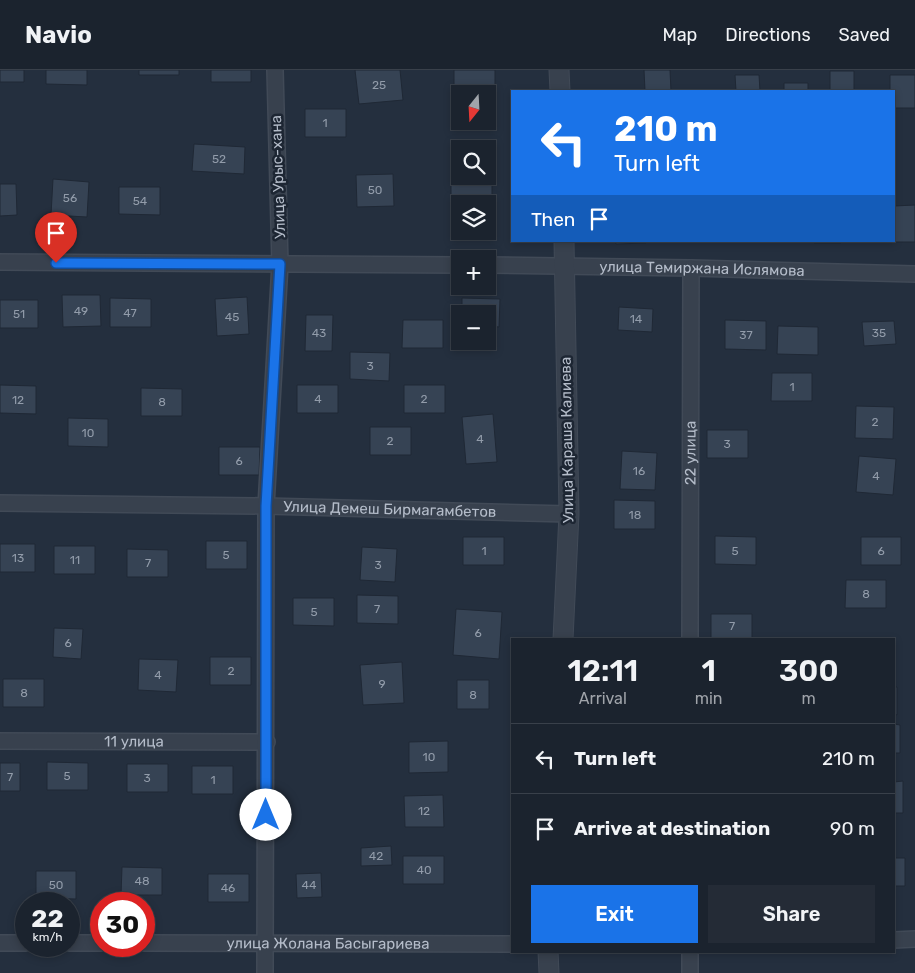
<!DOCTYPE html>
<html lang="en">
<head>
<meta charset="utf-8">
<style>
	:root { --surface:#1b232e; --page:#242b36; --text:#f1f3f6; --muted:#a0a4aa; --line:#39404a; --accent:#1a73e8 }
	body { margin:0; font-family:Rubik,sans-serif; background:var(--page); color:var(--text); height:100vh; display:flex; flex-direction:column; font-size:19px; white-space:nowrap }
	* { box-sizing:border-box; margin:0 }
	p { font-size:16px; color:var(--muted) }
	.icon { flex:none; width:28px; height:28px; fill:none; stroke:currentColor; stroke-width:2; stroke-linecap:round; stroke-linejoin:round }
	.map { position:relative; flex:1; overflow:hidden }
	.side { position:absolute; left:511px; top:568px; width:384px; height:315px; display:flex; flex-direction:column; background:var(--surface); border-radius:0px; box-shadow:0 2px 8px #0003,0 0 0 1px var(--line) }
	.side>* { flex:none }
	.banner { position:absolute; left:511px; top:20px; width:384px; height:152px; border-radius:0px; box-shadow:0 2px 8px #0003,0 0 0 1px var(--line); background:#1a73e8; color:#fff; overflow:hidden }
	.needle { width:32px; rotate:198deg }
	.buttons { position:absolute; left:451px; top:15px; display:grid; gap:10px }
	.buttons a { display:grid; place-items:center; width:45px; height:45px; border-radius:0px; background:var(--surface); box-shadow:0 2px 8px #0003,0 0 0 1px var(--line); font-size:25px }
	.speed { position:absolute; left:15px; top:822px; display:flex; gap:10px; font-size:25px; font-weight:700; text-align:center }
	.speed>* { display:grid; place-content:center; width:65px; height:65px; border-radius:50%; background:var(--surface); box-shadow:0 2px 8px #0003,0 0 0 1px var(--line); line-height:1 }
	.speed small { font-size:12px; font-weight:400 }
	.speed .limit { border:8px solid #d22; background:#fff; color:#111 }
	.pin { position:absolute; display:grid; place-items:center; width:42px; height:42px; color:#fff; margin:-51px -21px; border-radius:50% 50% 50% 0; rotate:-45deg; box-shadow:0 0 5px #0007 }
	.pin .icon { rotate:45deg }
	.me { position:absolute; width:55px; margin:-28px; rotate:0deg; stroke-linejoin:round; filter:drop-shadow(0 0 4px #0008) }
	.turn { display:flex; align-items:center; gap:18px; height:105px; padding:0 20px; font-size:22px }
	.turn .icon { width:65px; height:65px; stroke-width:2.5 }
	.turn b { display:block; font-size:35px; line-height:42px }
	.then { display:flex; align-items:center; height:48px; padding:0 20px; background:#0003; gap:10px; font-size:19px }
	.eta { display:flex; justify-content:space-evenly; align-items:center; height:85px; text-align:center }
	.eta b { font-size:30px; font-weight:600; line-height:35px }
	.primary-button { display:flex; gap:10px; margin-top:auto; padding:10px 20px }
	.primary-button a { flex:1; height:58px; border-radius:0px; background:var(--accent); color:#fff; font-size:20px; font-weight:600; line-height:58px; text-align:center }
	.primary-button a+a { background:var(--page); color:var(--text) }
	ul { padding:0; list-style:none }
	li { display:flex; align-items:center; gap:15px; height:70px; padding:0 20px; border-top:1px solid var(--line) }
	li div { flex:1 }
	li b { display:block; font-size:19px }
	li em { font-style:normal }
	header { display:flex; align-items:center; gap:30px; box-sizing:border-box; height:70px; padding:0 25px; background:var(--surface); border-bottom:1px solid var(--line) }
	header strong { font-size:24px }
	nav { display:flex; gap:28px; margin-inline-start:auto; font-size:18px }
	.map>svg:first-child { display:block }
	.building { fill:#364354; stroke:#1f2835 }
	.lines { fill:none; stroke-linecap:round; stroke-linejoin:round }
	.minor-casing { stroke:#414a57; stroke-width:18 }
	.tertiary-casing { stroke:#414a57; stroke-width:21 }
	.minor { stroke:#38414e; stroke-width:15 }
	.tertiary { stroke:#38414e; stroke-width:19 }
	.route-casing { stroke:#114b97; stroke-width:12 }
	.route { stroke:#1a73e8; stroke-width:9 }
	.labels { text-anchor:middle; stroke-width:5; stroke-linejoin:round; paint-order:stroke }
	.number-label { font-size:12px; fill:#929caa }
	.street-label { font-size:15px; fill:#b4bcc9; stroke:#1d2633 }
</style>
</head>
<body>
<header>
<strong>Navio</strong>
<nav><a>Map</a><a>Directions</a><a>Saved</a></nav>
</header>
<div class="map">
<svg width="915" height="903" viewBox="0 0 915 903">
	<rect width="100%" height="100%" fill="#242f3e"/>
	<path class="building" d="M0 0H24V12H0Z
		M46 0H87V15L46 14Z
		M139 0H179V5H139Z
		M211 0H251V12H211Z
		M355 0H400L403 30 359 34Z
		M454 0H495V23H454Z
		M644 0H670L671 21H645Z
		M830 1H854V21H830Z
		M735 5H759L760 21H736Z
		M890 5H915V38H894V21H890Z
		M784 13H808V21H784Z
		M305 39H346V67H305Z
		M194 74 245 77 244 104 192 101Z
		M393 104 394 136 357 137 356 105Z
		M451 108H492V136H488V134H460V136H451Z
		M53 109 89 112 87 147 51 145Z
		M0 114H16L17 145 0 146Z
		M119 117H160V145L119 144Z
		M915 135V172H887L894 171V136Z
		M615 171H645L646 173 616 174Z
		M814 171H841V173H814Z
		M62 225H100L101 256 63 257Z
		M247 227 249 264 217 266 215 229Z
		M110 228 151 229V257H110Z
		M462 228 500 229 499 257 488 256V244H462Z
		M0 230H38V258H0Z
		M619 237 653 239 652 262 618 260Z
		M306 245H333L332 281H305Z
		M403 250H443V278H402Z
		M725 250 766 251V280L725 279Z
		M894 251 896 274 864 276 862 252Z
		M778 256 818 257V285L777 284Z
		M350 282 390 283 389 311 350 309Z
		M772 303H812V331H771Z
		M0 315 36 316V344L0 343Z
		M297 315H338V343H297Z
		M404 315H445V343H404Z
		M141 318 182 319V346H141Z
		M856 336 894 337 893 369 855 368Z
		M493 344 497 392 466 394 462 347Z
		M68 348 108 349V377L68 376Z
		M370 357H411V385H370Z
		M707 360H748V388H707Z
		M219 377H260L259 405H219Z
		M622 381 657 383 655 420 620 419Z
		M859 386 896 389 893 425 856 422Z
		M614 430 655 431V459H614Z
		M715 466 756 467V495L715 494Z
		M463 467H504V495H463Z
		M861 467H901V495H861Z
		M206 471H247V499H206Z
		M0 474H35V502H0Z
		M54 476H95V504H54Z
		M362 477 397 479 395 512 360 510Z
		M127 479 168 480V507H127Z
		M846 510H886V538H845Z
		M357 525 398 526V554L357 553Z
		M293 528H334V556L293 555Z
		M456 539 502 542 499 589 453 585Z
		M711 544H752V569H711Z
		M54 558 83 559 81 589 53 587Z
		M210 587H251V615H210Z
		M139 589 178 590 176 622 138 620Z
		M402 592 404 633 363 635 360 595Z
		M3 609H44V637H3Z
		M457 610H489V639H457Z
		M894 617H897V645L894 644Z
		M894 654 900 655V683H894Z
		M448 671V702L409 703V672Z
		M47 692 88 693V720H47Z
		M0 693H20V721H0Z
		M127 694H168V722H127Z
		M192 696H233V724H192Z
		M903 711V743H894V712Z
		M443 725 444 757H405L404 726Z
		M391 776 392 795 361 796V778Z
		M403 786H444V814H403Z
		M894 788H905V816H894Z
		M122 797 162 798V825H121Z
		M36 801H76V829L36 828Z
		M321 803 322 827 297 828 296 804Z
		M208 804H249V832H208Z"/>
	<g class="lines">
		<defs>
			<g id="minor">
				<path d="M0 192 460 195"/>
				<path id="s1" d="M488 195 691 198 915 204"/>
				<path id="s2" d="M0 433 266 436 569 444"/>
				<path id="s3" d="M690 569 691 198"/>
				<path id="s4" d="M0 671 267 672"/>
				<path d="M894 870 915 869"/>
				<path d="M0 873H26"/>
				<path d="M69 873H101"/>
				<path id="s5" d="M144 873 512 874"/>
				<path d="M265 903 266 436 280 194 275 0"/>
				<path d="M690 903V881"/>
			</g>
			<path id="tertiary" d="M559 0 560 21
				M563 569 569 444 564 171
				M548 881 549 903"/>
		</defs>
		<use href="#minor" class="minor-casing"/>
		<use href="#tertiary" class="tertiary-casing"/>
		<use href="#minor" class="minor"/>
		<use href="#tertiary" class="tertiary"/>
	</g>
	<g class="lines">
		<defs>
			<path id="route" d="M56 193 280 194 266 436V745"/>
		</defs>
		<use href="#route" class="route-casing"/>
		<use href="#route" class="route"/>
	</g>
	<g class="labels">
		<g class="number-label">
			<text x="379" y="19">25</text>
			<text x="325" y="57">1</text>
			<text x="219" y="93">52</text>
			<text x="375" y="124">50</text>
			<text x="70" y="132">56</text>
			<text x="140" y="135">54</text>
			<text x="81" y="245">49</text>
			<text x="130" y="247">47</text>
			<text x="19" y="248">51</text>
			<text x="232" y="251">45</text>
			<text x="636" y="253">14</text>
			<text x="319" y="267">43</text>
			<text x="879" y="267">35</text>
			<text x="746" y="269">37</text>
			<text x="370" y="300">3</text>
			<text x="792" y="321">1</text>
			<text x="318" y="333">4</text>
			<text x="424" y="333">2</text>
			<text x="18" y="334">12</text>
			<text x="162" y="336">8</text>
			<text x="875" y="356">2</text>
			<text x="88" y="367">10</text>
			<text x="480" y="373">4</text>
			<text x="390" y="375">2</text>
			<text x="727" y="378">3</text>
			<text x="239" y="395">6</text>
			<text x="639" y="405">16</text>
			<text x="876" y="410">4</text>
			<text x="635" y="449">18</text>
			<text x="484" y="485">1</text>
			<text x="735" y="485">5</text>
			<text x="881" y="485">6</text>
			<text x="226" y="489">5</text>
			<text x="18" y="492">13</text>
			<text x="75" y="494">11</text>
			<text x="148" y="497">7</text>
			<text x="378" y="499">3</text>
			<text x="866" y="528">8</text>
			<text x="377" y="543">7</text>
			<text x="314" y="546">5</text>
			<text x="732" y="560">7</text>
			<text x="478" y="567">6</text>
			<text x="68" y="577">6</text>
			<text x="231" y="605">2</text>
			<text x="158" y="609">4</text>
			<text x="382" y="618">9</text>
			<text x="24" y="627">8</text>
			<text x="473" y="629">8</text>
			<text x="429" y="691">10</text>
			<text x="67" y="710">5</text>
			<text x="10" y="711">7</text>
			<text x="147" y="712">3</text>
			<text x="213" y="714">1</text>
			<text x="424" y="745">12</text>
			<text x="376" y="790">42</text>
			<text x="424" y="804">40</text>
			<text x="142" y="815">48</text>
			<text x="56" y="819">50</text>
			<text x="309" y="819">44</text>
			<text x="228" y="822">46</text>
		</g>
		<g class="street-label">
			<text transform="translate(278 107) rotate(-92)" y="5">Улица Урыс-хана</text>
			<text dy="5" stroke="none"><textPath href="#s1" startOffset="214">улица Темиржана Ислямова</textPath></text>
			<text transform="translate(567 370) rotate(-91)" y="5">Улица Караша Калиева</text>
			<text dy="5" stroke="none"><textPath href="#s3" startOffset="186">22 улица</textPath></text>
			<text dy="5" stroke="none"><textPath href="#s2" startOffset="390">Улица Демеш Бирмагамбетов</textPath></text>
			<text dy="5" stroke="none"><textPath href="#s4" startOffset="134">11 улица</textPath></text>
			<text dy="5" stroke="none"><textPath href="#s5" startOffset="184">улица Жолана Басыгариева</textPath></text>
		</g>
	</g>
</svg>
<div class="buttons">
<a><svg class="needle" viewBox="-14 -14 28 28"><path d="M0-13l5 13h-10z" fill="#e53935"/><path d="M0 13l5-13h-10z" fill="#a0a4aa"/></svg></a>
<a><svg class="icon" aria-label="search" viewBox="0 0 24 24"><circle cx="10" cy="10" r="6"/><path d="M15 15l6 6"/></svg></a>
<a><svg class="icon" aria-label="layers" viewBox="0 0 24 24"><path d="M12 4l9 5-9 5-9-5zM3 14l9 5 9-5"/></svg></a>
<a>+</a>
<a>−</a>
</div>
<div class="speed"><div>22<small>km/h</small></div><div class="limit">30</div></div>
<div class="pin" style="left:56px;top:193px;background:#d93025"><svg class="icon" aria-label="arrive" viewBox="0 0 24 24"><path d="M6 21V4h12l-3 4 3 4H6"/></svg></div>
<svg class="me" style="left:266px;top:745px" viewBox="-20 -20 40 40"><circle r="19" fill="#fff"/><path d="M0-13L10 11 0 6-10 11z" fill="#1a73e8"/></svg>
<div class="banner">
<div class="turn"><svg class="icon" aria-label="left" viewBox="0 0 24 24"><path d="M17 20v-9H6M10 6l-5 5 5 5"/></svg><div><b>210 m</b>Turn left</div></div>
<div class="then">Then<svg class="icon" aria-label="arrive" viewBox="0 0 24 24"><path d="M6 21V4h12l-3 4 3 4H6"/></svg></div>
</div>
<section class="side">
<div class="eta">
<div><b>12:11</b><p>Arrival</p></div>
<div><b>1</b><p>min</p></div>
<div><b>300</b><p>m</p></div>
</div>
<ul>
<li><svg class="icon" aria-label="left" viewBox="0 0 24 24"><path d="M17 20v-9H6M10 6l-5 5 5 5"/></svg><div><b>Turn left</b></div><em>210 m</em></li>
<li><svg class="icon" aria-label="arrive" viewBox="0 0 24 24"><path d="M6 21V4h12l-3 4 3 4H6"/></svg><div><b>Arrive at destination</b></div><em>90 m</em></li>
</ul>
<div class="primary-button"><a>Exit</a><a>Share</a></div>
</section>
</div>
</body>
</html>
